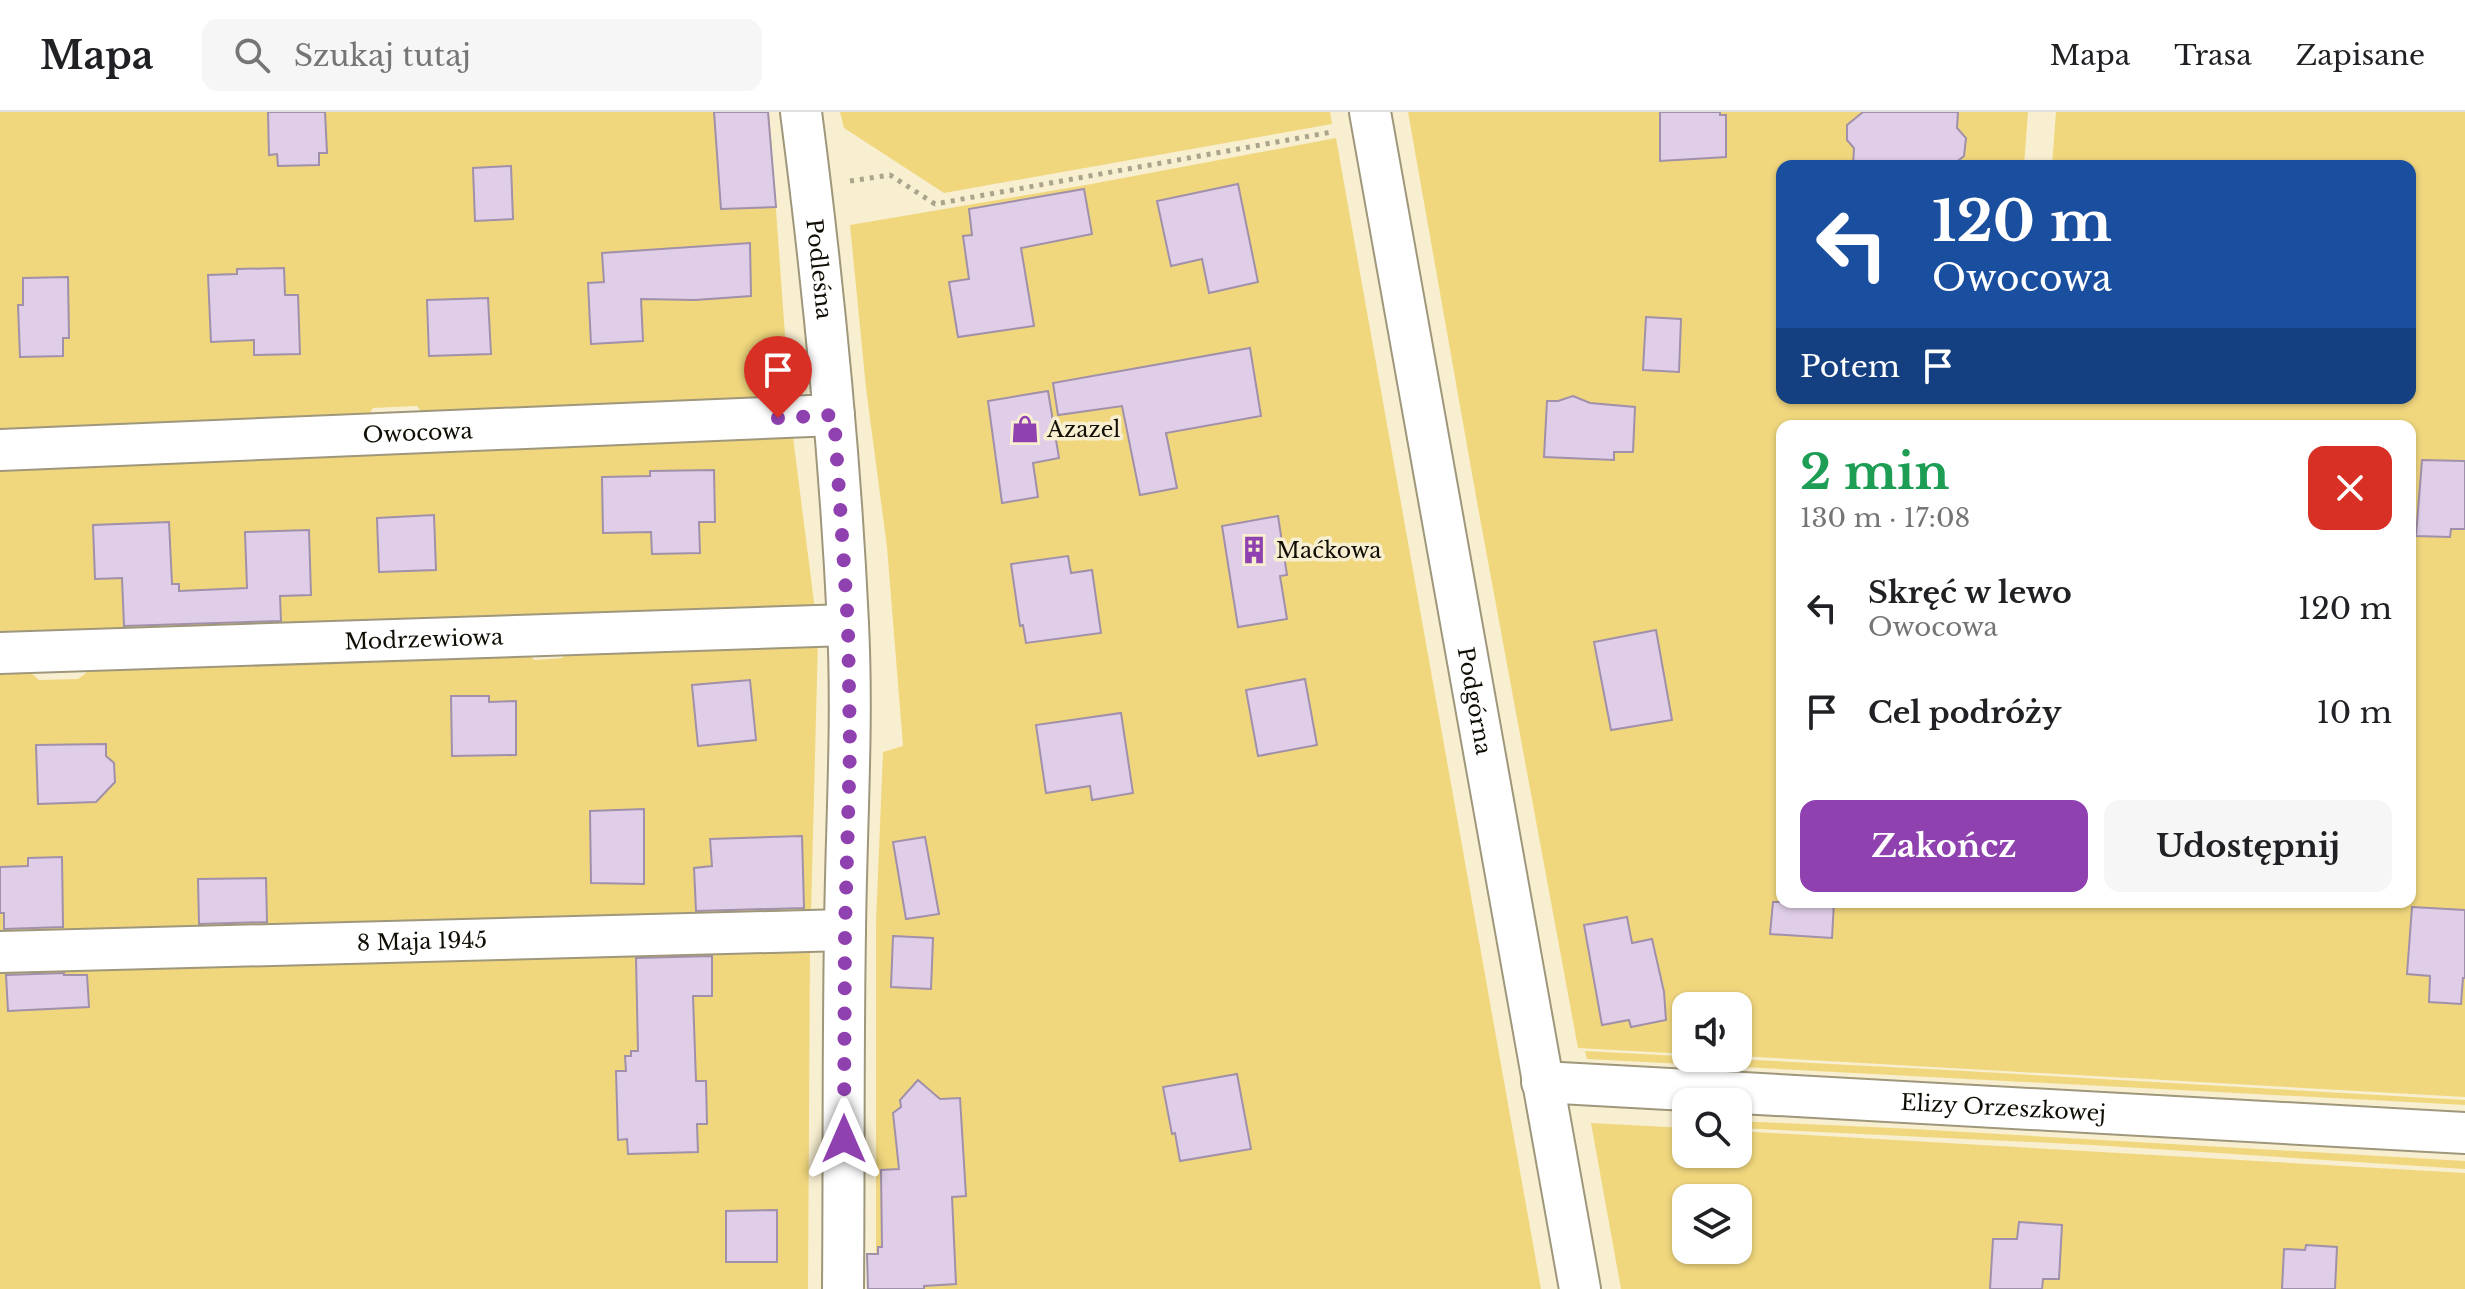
<!DOCTYPE html>
<html lang="pl">
<head>
<meta charset="utf-8">
<style>
	:root { --surface:#fff; --page:#f6f6f6; --text:#202124; --muted:#757577; --line:#e0e0e0; --accent:#9041b0 }
	body { margin:0; font-family:"Libre Baskerville",serif; background:var(--page); color:var(--text); height:100vh; display:flex; flex-direction:column; font-size:30px; white-space:nowrap }
	* { box-sizing:border-box; margin:0 }
	p { font-size:26px; color:var(--muted) }
	.icon { flex:none; width:44px; height:44px; fill:none; stroke:currentColor; stroke-width:2; stroke-linecap:round; stroke-linejoin:round }
	.map { position:relative; flex:1; overflow:hidden }
	.sheet { position:absolute; left:1776px; top:308px; width:640px; height:488px; display:flex; flex-direction:column; background:var(--surface); border-radius:16px; box-shadow:0 2px 6px #0004 }
	.sheet>* { flex:none }
	.hud { position:absolute; left:1776px; top:48px; width:640px; height:244px; border-radius:16px; box-shadow:0 2px 6px #0004; background:#1a4fa0; color:#fff; overflow:hidden }
	.buttons { position:absolute; left:1672px; top:880px; display:grid; gap:16px }
	.buttons a { display:grid; place-items:center; width:80px; height:80px; border-radius:16px; background:var(--surface); box-shadow:0 2px 6px #0004; font-size:40px }
	.pin { position:absolute; display:grid; place-items:center; width:68px; height:68px; color:#fff; margin:-82px -34px; border-radius:50% 50% 50% 0; rotate:-45deg; box-shadow:0 0 8px #0007 }
	.pin .icon { rotate:45deg }
	.me { position:absolute; width:88px; margin:-44px; rotate:0deg; stroke-linejoin:round; filter:drop-shadow(0 0 6px #0008) }
	.turn { display:flex; align-items:center; gap:28px; height:168px; padding:0 24px; font-size:36px }
	.turn .icon { width:104px; height:104px; stroke-width:2.5 }
	.turn b { display:block; font-size:56px; line-height:68px }
	.then { display:flex; align-items:center; height:76px; padding:0 24px; background:#0003; gap:16px; font-size:30px }
	.round { display:grid; place-items:center; flex:none; width:84px; height:84px; border-radius:16px; background:var(--page) }
	.head { display:flex; align-items:center; justify-content:space-between; height:136px; padding:0 24px }
	h1 { font-size:48px; font-weight:700; line-height:60px; color:#1e9e55 }
	.cta { display:flex; gap:16px; margin-top:auto; padding:16px 24px }
	.cta a { flex:1; height:92px; border-radius:16px; background:var(--accent); color:#fff; font-size:32px; font-weight:700; line-height:92px; text-align:center }
	.cta a+a { background:var(--page); color:var(--text) }
	ul { padding:0; list-style:none }
	li { display:flex; align-items:center; gap:24px; height:104px; padding:0 24px }
	li div { flex:1 }
	li b { display:block; font-size:30px }
	li em { font-style:normal }
	header { display:flex; align-items:center; gap:48px; box-sizing:border-box; height:112px; padding:0 40px; background:var(--surface); border-bottom:2px solid var(--line) }
	header strong { font-size:38px }
	nav { display:flex; gap:44px; margin-inline-start:auto; font-size:28px }
	.search { width:560px; height:72px; background:var(--page); display:flex; align-items:center; gap:20px; box-sizing:border-box; padding:0 28px; border-radius:16px; color:var(--muted); font-size:30px }
	.map>svg:first-child { display:block }
	.green { fill:#f0d77e; fill-rule:evenodd }
	.building { fill:#e0cee8; stroke:#a190a9; stroke-width:2 }
	.lines { fill:none; stroke-linecap:round; stroke-linejoin:round }
	.minor-casing { stroke:#9f977b; stroke-width:44 }
	.path { stroke:#aba48d; stroke-width:5; stroke-dasharray:4 6; stroke-linecap:butt }
	.minor { stroke:#fff; stroke-width:40 }
	.route { stroke:#9041b0; stroke-width:14; stroke-dasharray:0 25.2 }
	.labels { text-anchor:middle; stroke-width:7; stroke-linejoin:round; paint-order:stroke }
	.street-label { font-size:22px; fill:#110e05; stroke:#f8efd1 }
	.poi-label { font-size:22px; fill:#110e05; stroke:#f8efd1; text-anchor:start }
</style>
</head>
<body>
<header>
<strong>Mapa</strong>
<div class="search"><svg class="icon" aria-label="search" viewBox="0 0 24 24"><circle cx="10" cy="10" r="6"/><path d="M15 15l6 6"/></svg>Szukaj tutaj</div>
<nav><a>Mapa</a><a>Trasa</a><a>Zapisane</a></nav>
</header>
<div class="map">
<svg width="2465" height="1177" viewBox="0 0 2465 1177">
	<rect width="100%" height="100%" fill="#f8efd1"/>
	<path class="green" d="M0 0H769L790 293 425 305 417 294 373 296 366 307 0 323Z
		M840 0H1330L1332 12 944 81 844 16Z
		M1408 0H2028L2024 54H1782V286H2410V54H2052L2056 0H2465V985L1738 944V894H1686V942L1578 936 1477 390ZM1782 314H2410V790H1782Z
		M1336 26 1541 1177H876V810L883 640 903 634 887 435 866 276 850 113 1086 73Z
		M793 325 815 498 0 529V354Z
		M818 527 811 802 0 827V560L29 559 39 568 78 567 90 558 318 552 337 544 524 536 534 548 562 546 573 535Z
		M810 836 808 1177H0V854Z
		M1585 939 1947 958 2465 988V993L1587 947Z
		M1738 1009 1913 1017 2465 1049V1057L2092 1033 1738 1016Z
		M1591 1011 1686 1016V1042H1738V1019L2465 1061V1177H1621ZM1686 1086H1738V1138H1686Z"/>
	<path class="building" d="M268 0H325L327 41H319V53L278 54 277 42 269 43Z
		M714 0H768L776 95 721 97Z
		M1660 0H1720V3H1726V45L1660 49Z
		M1863 0H1958L1957 16 1966 26 1964 44 1954 52 1924 50V54H1853L1854 36 1847 28V13Z
		M511 54 513 107 475 109 473 56Z
		M1238 72 1258 170 1209 181 1202 147 1171 154 1157 89Z
		M1084 77 1092 122 1021 136 1034 214 958 225 949 170 969 167 963 124 972 123 969 97Z
		M750 131 751 184 695 188 641 187 643 229 591 232 588 171 604 170 602 141Z
		M284 156 285 183H298L300 242 254 243V228L211 230 208 163 237 162V157Z
		M68 165 69 226H63V244L20 245 18 193H23V166Z
		M488 186 491 242 429 244 427 188Z
		M1646 205 1681 207 1679 260 1643 258Z
		M1250 236 1261 304 1166 321 1177 376 1140 383 1122 294 1058 303 1053 271Z
		M1048 279 1059 346 1033 351 1038 385 1002 391 988 289Z
		M1573 284 1590 291 1635 295 1633 340H1614V348L1544 345 1547 289H1558Z
		M2422 348 2465 349V417H2451L2450 425 2416 424Z
		M714 358 715 410H699L700 441 652 442 651 420 603 421 602 365 650 364V359Z
		M434 403 436 458 379 460 377 406Z
		M1278 404 1287 463 1280 464 1287 507 1238 515 1222 414Z
		M169 410 172 472H179V479L247 476 245 420 309 418 311 483 280 484 281 509 124 514 122 466 95 467 93 413Z
		M1068 444 1071 461 1092 458 1101 521 1026 531 1023 513 1020 514 1011 452Z
		M1656 518 1672 608 1611 618 1594 530Z
		M1305 567 1317 633 1258 644 1246 578Z
		M750 568 756 628 698 634 692 573Z
		M451 584H489V590L516 589V643L452 644Z
		M1121 601 1133 681 1092 688 1090 674 1046 681 1036 613Z
		M106 632V644L114 651 115 670 96 690 38 692 36 633Z
		M644 697V772L591 771 590 699Z
		M802 724 804 796 696 799 694 756 712 754 710 727Z
		M925 725 939 802 906 807 893 730Z
		M62 745 63 815 4 817V801H0V755L28 754V746Z
		M266 766 267 810 199 812 198 767Z
		M1773 790H1834L1832 826 1770 822Z
		M2412 795 2465 798V866H2463L2461 892 2429 890 2430 864 2407 862Z
		M1627 805 1632 831 1652 827 1664 880 1666 908 1631 915 1629 908 1602 913 1584 813Z
		M893 824 933 826 931 877 891 875Z
		M712 844V884H693L696 969H706L707 1012H697L698 1040 628 1042 627 1027 618 1028 616 959H626L625 944H631V939H638L636 846Z
		M64 861V863H87L89 895 8 899 6 863Z
		M1237 962 1251 1037 1180 1049 1175 1021 1172 1022 1163 975Z
		M918 968 940 987 960 986 966 1084 952 1085 956 1172 924 1174V1177H868L867 1142H878V1135H882L881 1058 899 1057 893 1001 901 995 900 988Z
		M777 1098V1150H726V1099Z
		M2019 1110 2062 1113 2059 1167H2043L2042 1177H1990L1993 1127H2017Z
		M2306 1133 2337 1135 2335 1177H2282L2284 1137 2305 1138Z"/>
	<g class="lines">
		<defs>
			<g id="minor">
				<path id="s1" d="M801 0C823 170 840 341 848 512 853 615 846 717 845 820 843 939 844 1058 843 1177"/>
				<path id="s2" d="M1370 0 1580 1177"/>
				<path id="s3" d="M0 338 834 303"/>
				<path id="s4" d="M0 541 848 513"/>
				<path id="s5" d="M0 840 845 818"/>
				<path id="s6" d="M1542 970 2465 1021"/>
			</g>
		</defs>
		<use href="#minor" class="minor-casing"/>
		<path class="path" d="M850 69 890 63 935 92 1332 20"/>
		<use href="#minor" class="minor"/>
	</g>
	<g class="lines">
		<path class="route" d="M778 306 834 303 848 513 850 636 845 818 844 1027"/>
	</g>
	<defs>
		<symbol id="shop-bare" viewBox="-9 -9 18 18"><path d="M-5-2.5h2.3a2.7 3.5 0 0 1 5.4 0H5L5.5 6h-11ZM-1.5-2.5h3a1.5 2.3 0 0 0-3 0Z" fill="#9041b0" stroke="#f8efd1" stroke-width="2.5" paint-order="stroke"/></symbol>
		<symbol id="building-bare" viewBox="-9 -9 18 18"><path d="M-4-6H4V6H1V3H-1V6H-4ZM-2.5-4.3h1.7v1.8h-1.7ZM.8-4.3h1.7v1.8H.8ZM-2.5-1h1.7V.8h-1.7ZM.8-1h1.7V.8H.8Z" fill="#9041b0" stroke="#f8efd1" stroke-width="2.5" paint-order="stroke"/></symbol>
	</defs>
	<g fill-rule="evenodd">
		<use href="#shop-bare" x="1005" y="297" width="40" height="40"/>
		<use href="#building-bare" x="1234" y="418" width="40" height="40"/>
	</g>
	<g class="labels">
		<g class="street-label">
			<text dy="8" stroke="none"><textPath href="#s1" startOffset="158">Podleśna</textPath></text>
			<text dy="8" stroke="none"><textPath href="#s3" startOffset="418">Owocowa</textPath></text>
			<text dy="8" stroke="none"><textPath href="#s4" startOffset="424">Modrzewiowa</textPath></text>
			<text dy="8" stroke="none"><textPath href="#s2" startOffset="598">Podgórna</textPath></text>
			<text dy="8" stroke="none"><textPath href="#s5" startOffset="422">8 Maja 1945</textPath></text>
			<text dy="8" stroke="none"><textPath href="#s6" startOffset="462">Elizy Orzeszkowej</textPath></text>
		</g>
		<g class="poi-label">
			<text x="1047" y="325">Azazel</text>
			<text x="1276" y="446">Maćkowa</text>
		</g>
	</g>
</svg>
<div class="buttons">
<a><svg class="icon" aria-label="sound" viewBox="0 0 24 24"><path d="M4 9h4l5-4v14l-5-4H4zM17 9q2 3 0 6"/></svg></a>
<a><svg class="icon" aria-label="search" viewBox="0 0 24 24"><circle cx="10" cy="10" r="6"/><path d="M15 15l6 6"/></svg></a>
<a><svg class="icon" aria-label="layers" viewBox="0 0 24 24"><path d="M12 4l9 5-9 5-9-5zM3 14l9 5 9-5"/></svg></a>
</div>
<div class="pin" style="left:778px;top:306px;background:#d93025"><svg class="icon" aria-label="arrive" viewBox="0 0 24 24"><path d="M6 21V4h12l-3 4 3 4H6"/></svg></div>
<svg class="me" style="left:844px;top:1027px" viewBox="-20 -20 40 40"><path d="M0-17L14 15 0 8-14 15z" fill="#9041b0" stroke="#fff" stroke-width="4"/></svg>
<div class="hud">
<div class="turn"><svg class="icon" aria-label="left" viewBox="0 0 24 24"><path d="M17 20v-9H6M10 6l-5 5 5 5"/></svg><div><b>120 m</b>Owocowa</div></div>
<div class="then">Potem<svg class="icon" aria-label="arrive" viewBox="0 0 24 24"><path d="M6 21V4h12l-3 4 3 4H6"/></svg></div>
</div>
<section class="sheet">
<div class="head"><div><h1>2 min</h1><p>130 m · 17:08</p></div><a class="round" style="background:#d93025;color:#fff"><svg class="icon" aria-label="close" viewBox="0 0 24 24"><path d="M6 6l12 12M18 6L6 18"/></svg></a></div>
<ul>
<li><svg class="icon" aria-label="left" viewBox="0 0 24 24"><path d="M17 20v-9H6M10 6l-5 5 5 5"/></svg><div><b>Skręć w lewo</b><p>Owocowa</p></div><em>120 m</em></li>
<li><svg class="icon" aria-label="arrive" viewBox="0 0 24 24"><path d="M6 21V4h12l-3 4 3 4H6"/></svg><div><b>Cel podróży</b></div><em>10 m</em></li>
</ul>
<div class="cta"><a>Zakończ</a><a>Udostępnij</a></div>
</section>
</div>
</body>
</html>
